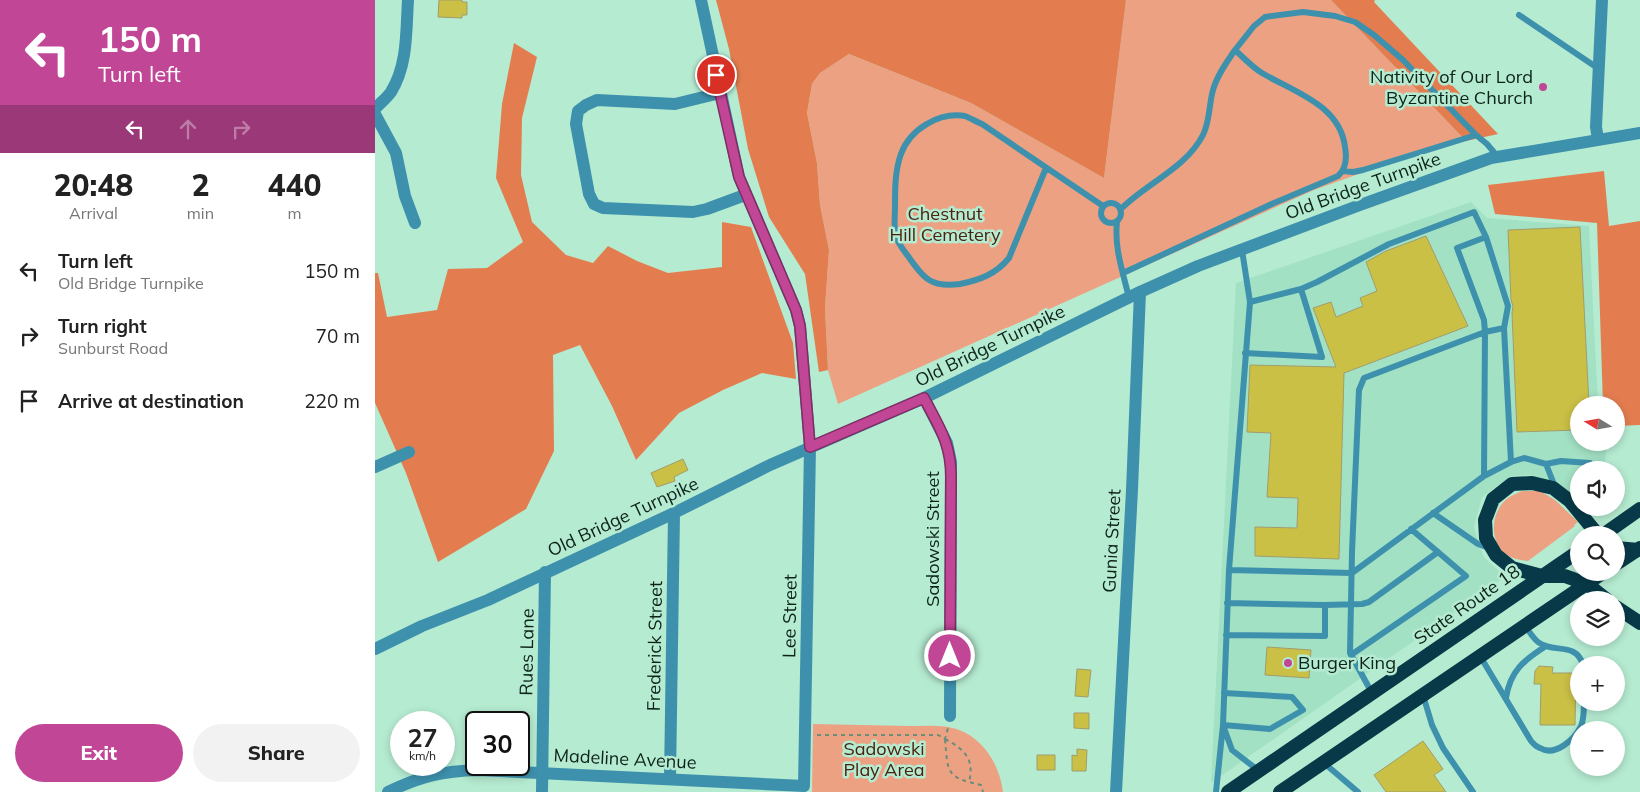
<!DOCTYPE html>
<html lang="en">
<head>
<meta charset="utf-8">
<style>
	:root { --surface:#fff; --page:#f2f2f2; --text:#222; --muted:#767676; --accent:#c24696 }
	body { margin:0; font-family:Mulish,sans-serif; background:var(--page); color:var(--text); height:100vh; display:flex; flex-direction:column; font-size:19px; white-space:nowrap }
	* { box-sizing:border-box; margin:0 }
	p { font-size:16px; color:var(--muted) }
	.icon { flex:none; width:28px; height:28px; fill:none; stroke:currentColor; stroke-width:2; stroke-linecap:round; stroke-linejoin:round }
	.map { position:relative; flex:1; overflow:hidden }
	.sheet { display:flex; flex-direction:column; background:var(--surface); width:375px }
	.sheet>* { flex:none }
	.banner { background:#c24696; color:#fff; overflow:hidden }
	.needle { width:32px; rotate:281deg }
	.controls { position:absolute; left:1195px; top:396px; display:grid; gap:10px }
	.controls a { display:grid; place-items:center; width:55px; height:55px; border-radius:50%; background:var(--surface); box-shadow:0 2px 8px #0003; font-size:25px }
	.speed { position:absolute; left:15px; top:711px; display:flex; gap:10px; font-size:25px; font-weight:700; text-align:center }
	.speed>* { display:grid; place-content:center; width:65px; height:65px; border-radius:50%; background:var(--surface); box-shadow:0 2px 8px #0003; line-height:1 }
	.speed small { font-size:12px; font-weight:400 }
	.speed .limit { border:2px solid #111; border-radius:8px; background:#fff; color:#111 }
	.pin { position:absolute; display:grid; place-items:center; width:42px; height:42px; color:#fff; margin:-21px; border:2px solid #fff; border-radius:50%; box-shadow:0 1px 5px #0007 }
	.me { position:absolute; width:55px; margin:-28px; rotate:0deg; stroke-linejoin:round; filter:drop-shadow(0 0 4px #0008) }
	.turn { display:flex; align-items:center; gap:18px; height:105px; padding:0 15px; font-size:22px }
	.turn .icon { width:65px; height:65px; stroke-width:2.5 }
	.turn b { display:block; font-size:35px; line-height:42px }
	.lanes { display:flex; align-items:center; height:48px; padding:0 15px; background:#0003; justify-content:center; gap:25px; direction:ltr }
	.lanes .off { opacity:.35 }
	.eta { display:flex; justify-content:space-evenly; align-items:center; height:85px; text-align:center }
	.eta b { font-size:30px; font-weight:800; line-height:35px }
	.cta { display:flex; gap:10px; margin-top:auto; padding:10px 15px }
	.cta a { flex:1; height:58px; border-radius:30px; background:var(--accent); color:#fff; font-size:20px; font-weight:800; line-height:58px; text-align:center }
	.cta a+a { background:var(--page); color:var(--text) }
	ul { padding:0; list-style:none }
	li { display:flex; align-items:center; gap:15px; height:65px; padding:0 15px }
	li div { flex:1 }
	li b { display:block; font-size:19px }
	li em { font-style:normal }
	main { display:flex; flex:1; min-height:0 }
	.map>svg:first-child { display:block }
	.built { fill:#a3e1c4 }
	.green { fill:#eca282 }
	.forest { fill:#e37d4f }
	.building { fill:#cac046; stroke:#a09d6d }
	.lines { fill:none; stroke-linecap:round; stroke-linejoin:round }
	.path { stroke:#678d7b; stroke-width:2; stroke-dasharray:4 4; stroke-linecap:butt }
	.service { stroke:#3e91ad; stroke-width:6 }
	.minor { stroke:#3e91ad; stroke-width:12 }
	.tertiary { stroke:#3e91ad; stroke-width:12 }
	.trunk { stroke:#083948; stroke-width:14 }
	.route-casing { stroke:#7e2e62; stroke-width:12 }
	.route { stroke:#c24696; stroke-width:9 }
	.poi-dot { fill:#c24696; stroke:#b5ebd1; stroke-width:2 }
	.labels { text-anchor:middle; stroke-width:5; stroke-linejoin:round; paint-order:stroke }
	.poi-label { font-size:18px; fill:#0d2219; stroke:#b5ebd1; text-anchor:end }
	.street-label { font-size:18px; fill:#0d2219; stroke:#b5ebd1 }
	.park-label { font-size:18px; fill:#4a220f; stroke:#b5ebd1 }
</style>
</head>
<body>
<main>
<section class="sheet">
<div class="banner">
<div class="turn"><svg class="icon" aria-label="left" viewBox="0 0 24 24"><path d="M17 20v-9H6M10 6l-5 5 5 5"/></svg><div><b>150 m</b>Turn left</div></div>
<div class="lanes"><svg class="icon" aria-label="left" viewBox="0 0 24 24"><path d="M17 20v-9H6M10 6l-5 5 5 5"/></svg><svg class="icon off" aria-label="ahead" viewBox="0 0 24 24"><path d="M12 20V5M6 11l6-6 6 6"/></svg><svg class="icon off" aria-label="right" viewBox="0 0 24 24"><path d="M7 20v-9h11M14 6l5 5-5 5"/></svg></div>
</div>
<div class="eta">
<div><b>20:48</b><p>Arrival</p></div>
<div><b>2</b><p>min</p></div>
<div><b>440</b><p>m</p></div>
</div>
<ul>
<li><svg class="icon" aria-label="left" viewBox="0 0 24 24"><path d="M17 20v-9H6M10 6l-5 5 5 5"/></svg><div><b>Turn left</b><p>Old Bridge Turnpike</p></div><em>150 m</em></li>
<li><svg class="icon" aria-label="right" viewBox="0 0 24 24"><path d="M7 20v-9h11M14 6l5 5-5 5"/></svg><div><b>Turn right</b><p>Sunburst Road</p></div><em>70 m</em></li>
<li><svg class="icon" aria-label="arrive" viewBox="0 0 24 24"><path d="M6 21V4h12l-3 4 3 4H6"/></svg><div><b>Arrive at destination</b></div><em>220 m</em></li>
</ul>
<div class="cta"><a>Exit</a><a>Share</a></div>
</section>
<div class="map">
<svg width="1265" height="792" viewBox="0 0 1265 792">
	<rect width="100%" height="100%" fill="#b5ebd1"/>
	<path class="built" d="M1096 202 1112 218 1214 226 1223 405H1204V442L1231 443 1230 470H1204V500L1195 493 1157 475 1136 476 1107 497 1099 527 1108 556 1130 577 836 783 861 283Z"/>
	<path class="green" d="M751 0H956L1091 141 1045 152 939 190 463 404 453 370 450 308 454 250 445 205 442 163 432 113 437 84 445 73 474 54 596 103 729 178Z
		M1147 491H1165L1180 500 1203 522 1199 525 1200 526 1153 561C1144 560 1134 558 1127 551 1114 536 1117 510 1133 498 1137 495 1143 493 1147 491Z
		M438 724C470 725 502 725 534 726 550 726 569 724 584 730 609 739 625 766 628 792H437Z"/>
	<path class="forest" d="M341 0H751L729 178 596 103 474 54 445 73 437 84 432 113 442 163 445 205 454 250 450 308 453 370 444 372 430 274 394 217 373 149 354 49Z
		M956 0H1000L999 2 1123 134 1091 141Z
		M139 43 162 57 147 118 146 175 157 222 191 255 218 263 233 246 262 261 293 273 347 267V222L376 227 418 343 421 379 387 373 348 390 304 413 261 460 237 406 205 345 178 355 179 451 151 509 63 562 31 473 0 403V273H3L12 317 62 310 73 269 112 268 148 242 121 178 127 104Z
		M1229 171 1234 226 1265 221V425L1241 426V405H1228L1222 223 1120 214 1113 185Z"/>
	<path class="building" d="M64 0H87V2H92V15H87V18L63 17Z
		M1205 227 1214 405H1204V430L1142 432 1137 313 1138 306 1136 300 1133 230Z
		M1051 236 1093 326 969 373 964 559 880 556V527L922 528 923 498 892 497 896 433 872 432 875 365 961 367 938 308 956 302 961 317 988 306 985 298 1002 291 991 262 1011 251Z
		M308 459 313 470 299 477 300 481 282 487 276 473Z
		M892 647 936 650 934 678 890 675Z
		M1164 666 1178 667 1177 673H1201L1200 725H1165L1166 684H1159L1160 671Z
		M702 669 716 670 713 697 700 696Z
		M699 713H714V729L699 728Z
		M1048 741 1068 769 1059 775 1071 792H1011L999 775Z
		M702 749 712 750 711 771H697V755L702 756Z
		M662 755H680V770H662Z"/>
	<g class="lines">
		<path class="path" d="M442 735H563L570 739 573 728
			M570 739C573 774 571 777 606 785L608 792
			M570 739C589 749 600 759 594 782"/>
		<path class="service" d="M1144 15 1224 69
			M860 50 879 26 890 17 928 12 960 16 980 22 999 35 1028 60 1101 135
			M671 168 634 258C621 274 605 280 585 284 556 288 548 278 533 256 528 250 522 241 520 233 519 225 520 215 520 206 520 189 520 170 526 154 535 129 564 112 590 116 595 118 602 122 607 124L728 206
			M968 171 978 172 988 170 1101 135 1112 144 1123 157
			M726 213a10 10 0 1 1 20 0a10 10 0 1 1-20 0Z
			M746 209C772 183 811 168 828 135 835 121 834 104 838 90 842 75 852 62 860 50 869 58 877 67 887 73 919 92 965 105 970 147 972 158 971 169 963 176L899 203 748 273
			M742 222C739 248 748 272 754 298
			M867 250 875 302 926 289 942 282 1014 244 1099 212 1111 237 1133 306 1129 328 1110 332 1109 320 1082 248 1111 237
			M1129 328 1136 462
			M870 353 947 357 926 289
			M1171 464 1186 461 1215 463
			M1109 476 1136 462 1149 458 1171 464 1180 487
			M1058 513 1103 544 1114 548
			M854 570 977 573 1109 476 1110 332 989 378 984 390 977 552 975 653 997 693
			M852 603 950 605 987 604 994 602 1063 552
			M1150 626C1154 631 1158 638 1163 642 1178 654 1201 641 1208 665
			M851 635 950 636V605
			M976 655 1091 576 1036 529
			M1105 656 1156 741C1158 743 1161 747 1165 748 1180 757 1199 740 1206 726 1209 719 1209 710 1209 702
			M1048 695 1057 725 1068 748 1098 792
			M1131 698C1135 671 1149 660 1171 646
			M848 725 895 729 928 710 917 697 849 693
			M849 728 857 750 884 771
			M949 763 983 792
			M841 792 848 725 854 570 875 302"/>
		<path class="minor" d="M345 93 300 104 222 100 211 105 203 111 201 124 214 194 219 204 228 208 318 212 332 209 370 195
			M0 109C5 103 12 98 16 92 33 65 31 30 33 0
			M0 114 21 153 30 196 40 223
			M1223 139 1221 127 1227 0
			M549 398 572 443 576 462 575 716
			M0 467 34 452
			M295 779 299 513
			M13 792C46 776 67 771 104 770L429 786 435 447 425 326 421 310 364 177 326 0
			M741 792 757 490 765 292"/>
		<path class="tertiary" d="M0 649 47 626 113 600 299 513 395 465 549 398 765 292 823 266 985 205 1116 158 1265 133
			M167 792 170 572"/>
		<path class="trunk" d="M1223 535 1195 501 1178 488 1157 483 1137 484 1118 499 1110 520 1111 538 1121 555 1137 568 1167 576H1190L1212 584 1232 600
			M1228 535 1265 509
			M1241 548 1264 550
			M1241 564 1265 548
			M1241 607 1265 623
			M853 792 1204 551
			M905 792 1229 572"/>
	</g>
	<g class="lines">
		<defs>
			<path id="route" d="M341 75 364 177 421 310 425 326 435 447 549 398C564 427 576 443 576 477L575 656"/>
		</defs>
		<use href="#route" class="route-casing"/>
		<use href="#route" class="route"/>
	</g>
	<g class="poi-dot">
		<circle cx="1168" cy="87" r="5"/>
		<circle cx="913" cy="663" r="5"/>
	</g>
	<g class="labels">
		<g class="poi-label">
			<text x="1158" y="83">Nativity of Our Lord<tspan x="1158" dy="21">Byzantine Church</tspan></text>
			<text x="923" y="669" text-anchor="start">Burger King</text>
		</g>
		<g class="street-label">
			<text transform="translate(988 186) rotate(-20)" y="6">Old Bridge Turnpike</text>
			<text transform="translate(615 346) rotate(-26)" y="6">Old Bridge Turnpike</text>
			<text transform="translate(248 517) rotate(-25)" y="6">Old Bridge Turnpike</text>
			<text transform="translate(558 539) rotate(-90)" y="6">Sadowski Street</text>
			<text transform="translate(737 541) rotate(-87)" y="6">Gunia Street</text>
			<text transform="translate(1092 605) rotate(-35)" y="6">State Route 18</text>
			<text transform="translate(415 616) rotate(-89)" y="6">Lee Street</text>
			<text transform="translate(280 646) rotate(-89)" y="6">Frederick Street</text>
			<text transform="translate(152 652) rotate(-89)" y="6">Rues Lane</text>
			<text transform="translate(250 759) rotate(3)" y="6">Madeline Avenue</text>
		</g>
		<g class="park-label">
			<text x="570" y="220">Chestnut<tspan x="570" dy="21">Hill Cemetery</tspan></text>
			<text x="509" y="755">Sadowski<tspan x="509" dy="21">Play Area</tspan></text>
		</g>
	</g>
</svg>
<div class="controls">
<a><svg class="needle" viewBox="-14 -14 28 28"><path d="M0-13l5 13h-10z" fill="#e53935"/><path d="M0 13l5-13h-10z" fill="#767676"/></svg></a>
<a><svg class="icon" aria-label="sound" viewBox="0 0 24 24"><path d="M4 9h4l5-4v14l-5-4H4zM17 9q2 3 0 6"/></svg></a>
<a><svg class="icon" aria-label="search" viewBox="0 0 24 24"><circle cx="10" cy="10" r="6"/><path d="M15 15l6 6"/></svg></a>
<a><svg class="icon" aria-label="layers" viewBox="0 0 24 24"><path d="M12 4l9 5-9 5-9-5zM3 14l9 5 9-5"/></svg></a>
<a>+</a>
<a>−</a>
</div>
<div class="speed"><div>27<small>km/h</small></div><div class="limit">30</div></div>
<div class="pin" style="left:341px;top:75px;background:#d93025"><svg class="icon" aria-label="arrive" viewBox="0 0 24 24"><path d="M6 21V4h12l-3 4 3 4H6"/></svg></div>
<svg class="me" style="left:575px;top:656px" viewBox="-20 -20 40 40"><circle r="17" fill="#c24696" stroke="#fff" stroke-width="3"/><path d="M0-11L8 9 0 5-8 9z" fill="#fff"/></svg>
</div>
</main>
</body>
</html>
